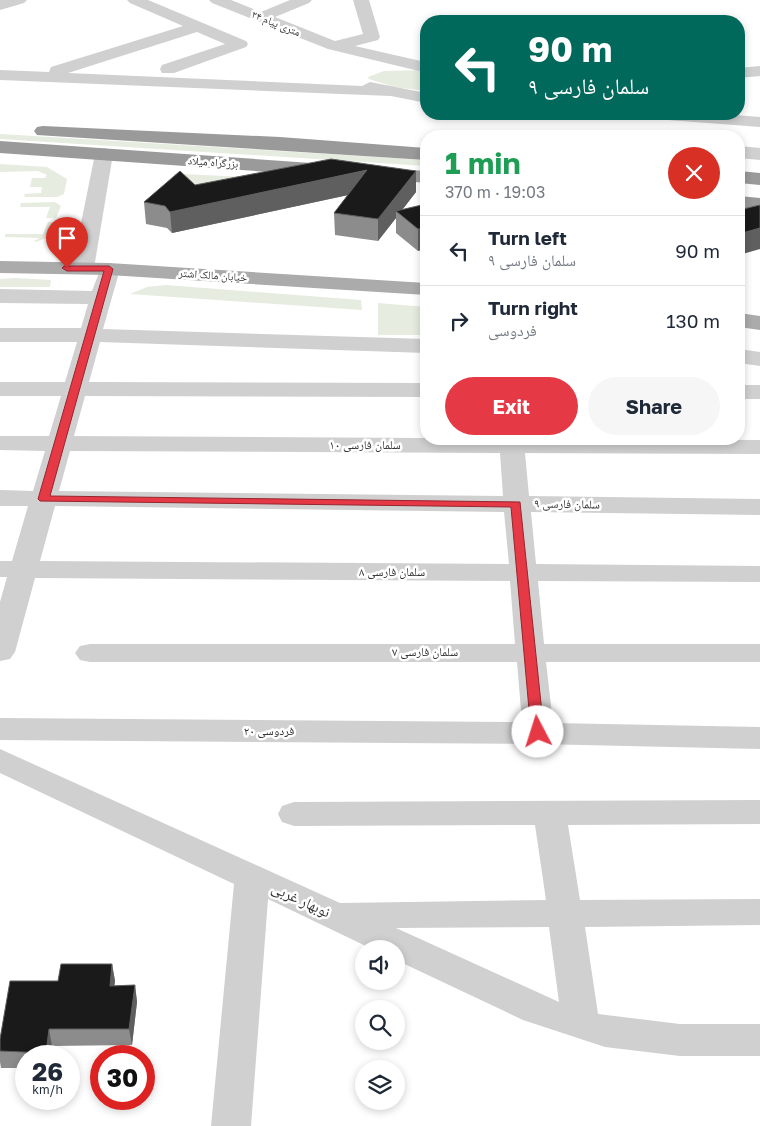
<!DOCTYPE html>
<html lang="en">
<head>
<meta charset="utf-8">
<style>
	:root { --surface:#fff; --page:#f6f6f7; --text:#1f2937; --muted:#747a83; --line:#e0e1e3; --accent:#e63946 }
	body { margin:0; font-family:"Golos Text","Noto Naskh Arabic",sans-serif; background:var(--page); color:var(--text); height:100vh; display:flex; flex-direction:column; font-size:19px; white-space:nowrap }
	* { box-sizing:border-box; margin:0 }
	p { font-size:16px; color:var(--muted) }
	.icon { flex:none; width:28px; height:28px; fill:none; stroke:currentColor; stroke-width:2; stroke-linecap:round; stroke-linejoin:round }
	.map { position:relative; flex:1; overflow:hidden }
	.sheet { position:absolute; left:420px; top:130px; width:325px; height:315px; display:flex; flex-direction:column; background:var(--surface); border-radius:20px; box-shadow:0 2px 8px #0003 }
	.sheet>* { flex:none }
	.banner { position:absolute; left:420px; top:15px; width:325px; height:105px; border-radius:20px; box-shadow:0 2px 8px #0003; background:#00695c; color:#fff; overflow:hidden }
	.buttons { position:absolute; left:355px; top:940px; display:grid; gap:10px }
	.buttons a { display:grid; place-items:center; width:50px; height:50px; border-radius:50%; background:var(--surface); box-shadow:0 2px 8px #0003; font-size:25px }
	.speed { position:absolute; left:15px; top:1045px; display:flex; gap:10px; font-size:25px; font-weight:700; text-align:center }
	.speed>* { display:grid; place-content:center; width:65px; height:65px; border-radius:50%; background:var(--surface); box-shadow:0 2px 8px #0003; line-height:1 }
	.speed small { font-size:12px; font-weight:400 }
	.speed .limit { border:8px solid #d22; background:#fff; color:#111 }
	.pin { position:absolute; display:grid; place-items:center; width:42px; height:42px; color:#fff; margin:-51px -21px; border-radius:50% 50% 50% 0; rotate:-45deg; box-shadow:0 0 5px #0007 }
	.pin .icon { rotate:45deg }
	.me { position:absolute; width:55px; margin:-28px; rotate:355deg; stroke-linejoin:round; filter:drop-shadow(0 0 4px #0008) }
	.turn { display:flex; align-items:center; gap:18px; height:105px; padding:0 25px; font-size:22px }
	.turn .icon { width:65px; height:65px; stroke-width:2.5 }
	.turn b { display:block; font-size:35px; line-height:42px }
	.round { display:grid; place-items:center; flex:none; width:52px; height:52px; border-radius:26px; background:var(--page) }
	.overview { display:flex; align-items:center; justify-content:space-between; height:85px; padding:0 25px }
	h1 { font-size:30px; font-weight:700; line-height:38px; color:#1e9e55 }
	.button { display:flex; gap:10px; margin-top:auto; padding:10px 25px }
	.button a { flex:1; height:58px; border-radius:30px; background:var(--accent); color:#fff; font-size:20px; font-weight:700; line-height:58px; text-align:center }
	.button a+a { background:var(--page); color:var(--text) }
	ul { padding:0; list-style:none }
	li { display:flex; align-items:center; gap:15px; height:70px; padding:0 25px; border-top:1px solid var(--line) }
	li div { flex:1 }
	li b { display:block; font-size:19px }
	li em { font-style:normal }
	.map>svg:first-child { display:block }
	.green { fill:#e6ecdf }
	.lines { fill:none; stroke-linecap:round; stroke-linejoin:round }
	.minor { fill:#d0d0d0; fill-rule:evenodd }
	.major { fill:#ababab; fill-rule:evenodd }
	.highway { fill:#9a9a9a; fill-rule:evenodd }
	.wall { fill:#8c8c8c }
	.shaded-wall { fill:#5f5f5f }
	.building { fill:#1a1a1a; stroke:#5f5f5f }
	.route { fill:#e63946; stroke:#96252e }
	.labels { text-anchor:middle; stroke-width:5; stroke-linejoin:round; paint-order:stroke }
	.far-street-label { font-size:11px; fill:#333; stroke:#fff }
	.street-label { font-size:12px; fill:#333; stroke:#fff }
	.near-street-label { font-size:15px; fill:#333; stroke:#fff }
</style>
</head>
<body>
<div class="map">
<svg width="760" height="1126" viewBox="0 0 760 1126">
	<rect width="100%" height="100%" fill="#fff"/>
	<path class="green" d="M426 70V91L394 87 369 79 368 77 384 71Z
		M0 134 426 160V166L0 139Z
		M0 164 47 167 67 179 64 194 57 197H25L24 194 41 193 42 187H30L32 178H45L47 175 38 171 0 172Z
		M182 174 305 180 198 188Z
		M55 202 61 206 56 218H46L50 207H20L21 203Z
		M48 222H55L51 236 36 242 34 241 40 238 5 237V234H43Z
		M15 278 51 280 50 287H0V279Z
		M166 285 361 300 362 310 130 294 147 287Z
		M378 303 426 307V335H378Z"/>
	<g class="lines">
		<path class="minor" d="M0 0H27L24 3 0 10Z
			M127 0H148L246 41 248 44 246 47 174 73H162L160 69 162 65 225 44 197 32 68 73 362 86 370 82 426 93V103L391 96 0 80V70L49 72 51 67 183 26 130 3Z
			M209 0H231L261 12 290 0H312L309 3 275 17 335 41 363 34 353 0H369L380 37 378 40 355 46 425 62 426 68 419 71 328 49 212 3Z
			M760 66V76L739 78V68Z
			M646 114H722L760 117V127L655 119 649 118Z
			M739 146 760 148V160L739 158Z
			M104 148 111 150 113 154 94 268 90 272 83 274 76 272 72 268 95 154 97 150Z
			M109 263 116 265 120 269 103 329 426 339V353L100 342 89 382 426 383V397L85 396 74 436 760 440V454L525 453 529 496 760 499V515L531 512 536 564 760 566V582L538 581 544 644H760V662H546L553 723 760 727V749L538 744 0 740V718L522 722 517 662H90L80 660 75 653 80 646 90 644H515L510 581 35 578 15 652 10 659 0 661V602L7 577H0V561H12L28 506H0V490L33 491 45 451 0 450V436H49L61 396H0V382H65L77 342H0V328H81L88 304 0 303V289L92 291 102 265ZM70 451 500 453 503 496 59 491ZM55 506 504 512 509 564 40 561Z
			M739 349 760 352V366L739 363Z
			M739 385H760V399H739Z
			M0 749 340 903 546 900 535 825 294 826 282 822 278 814 282 806 294 802 760 800V824L568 825 580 900 760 899V925L585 927 598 1014 680 1024H760V1056H680L605 1047 523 1020 396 960V949H372L268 899 251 1126H211L234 884 0 773ZM549 927 559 1002 396 928Z"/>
		<path class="major" d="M0 261 109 263 426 283V295L109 275 0 273Z
			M739 313 760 316V330L739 327Z"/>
		<path class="highway" d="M43 126 280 137 426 148V160L37 135 34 131 37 127Z
			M0 141 325 164 332 166 335 170 332 174 325 176 0 153Z
			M378 168 426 171V183L371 178 368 174 371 170Z
			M739 171 760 173V185L739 183Z
			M739 196 760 198V210L739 208Z"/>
	</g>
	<path class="wall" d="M416 171V192L402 210 426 204 418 251 396 233V218L378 241 335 235 334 213 348 195 172 233 167 228 146 224 144 202 195 185Z
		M112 964 115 981 114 986 135 985 137 1002 132 1045 52 1046 50 1056H26V1068H1L0 1062V1039L58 981Z"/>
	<path class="shaded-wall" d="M367 170V191L172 233 170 212Z
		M416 171V192L399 214 396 211V218L378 241V219Z
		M426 228V249L418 251V229Z
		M760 228V249L739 255V234Z
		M112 964 115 981 112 1003 110 986Z
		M135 985 137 1002 132 1045 129 1029Z
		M49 1029 52 1046 50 1056H46V1053Z"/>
	<path class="building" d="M331 159 416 171 378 219 334 213 367 170 170 212 165 206 144 202 180 171 195 185Z
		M426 204V228L418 229 396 211Z
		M760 205V228L739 234V210Z
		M61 964H112L110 986 135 985 129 1029H49L46 1053 0 1051V1039L10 981H58Z"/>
	<path class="route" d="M64 266H109L113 269 50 496 520 502 544 732 542 736H533L531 732 511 507 40 501 38 499 104 271H67L62 268Z"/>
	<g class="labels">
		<g class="far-street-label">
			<text transform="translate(276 23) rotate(22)" y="4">۲۴ متری پیام</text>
			<text transform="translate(213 162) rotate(4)" y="4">بزرگراه میلاد</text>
			<text transform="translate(213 275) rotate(4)" y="4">خیابان مالک اشتر</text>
		</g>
		<g class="street-label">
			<text x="365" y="449">سلمان فارسی ۱۰</text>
			<text transform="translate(567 504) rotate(1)" y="4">سلمان فارسی ۹</text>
			<text x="392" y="576">سلمان فارسی ۸</text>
			<text x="425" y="656">سلمان فارسی ۷</text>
			<text x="269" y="735">فردوسی ۲۰</text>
		</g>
		<g class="near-street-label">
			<text transform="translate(301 900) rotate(25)" y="5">نوبهار غربی</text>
		</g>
	</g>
</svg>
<div class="buttons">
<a><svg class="icon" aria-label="sound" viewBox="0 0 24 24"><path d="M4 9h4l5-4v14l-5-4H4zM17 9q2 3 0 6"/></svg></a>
<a><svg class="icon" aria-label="search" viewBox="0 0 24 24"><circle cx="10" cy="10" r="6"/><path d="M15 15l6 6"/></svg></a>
<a><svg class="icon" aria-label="layers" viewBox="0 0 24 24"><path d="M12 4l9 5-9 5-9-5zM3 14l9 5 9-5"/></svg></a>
</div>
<div class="speed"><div>26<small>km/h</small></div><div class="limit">30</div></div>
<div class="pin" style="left:67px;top:268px;background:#d93025"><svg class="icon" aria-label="arrive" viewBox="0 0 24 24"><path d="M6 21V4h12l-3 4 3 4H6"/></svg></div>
<svg class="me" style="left:538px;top:732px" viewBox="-20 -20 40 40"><circle r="19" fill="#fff"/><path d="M0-13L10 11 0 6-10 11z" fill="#e63946"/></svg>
<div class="banner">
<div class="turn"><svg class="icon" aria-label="left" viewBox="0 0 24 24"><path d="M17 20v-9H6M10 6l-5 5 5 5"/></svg><div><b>90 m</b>سلمان فارسی ۹</div></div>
</div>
<section class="sheet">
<div class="overview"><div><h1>1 min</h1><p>370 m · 19:03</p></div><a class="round" style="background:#d93025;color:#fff"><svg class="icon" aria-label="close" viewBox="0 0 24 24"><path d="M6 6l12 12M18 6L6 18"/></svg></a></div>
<ul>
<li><svg class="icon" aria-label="left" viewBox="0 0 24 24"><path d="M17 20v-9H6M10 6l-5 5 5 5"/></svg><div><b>Turn left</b><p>سلمان فارسی ۹</p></div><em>90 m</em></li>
<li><svg class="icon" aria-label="right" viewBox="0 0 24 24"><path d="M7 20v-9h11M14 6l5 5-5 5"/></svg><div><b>Turn right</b><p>فردوسی</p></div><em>130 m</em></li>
</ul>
<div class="button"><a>Exit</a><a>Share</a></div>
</section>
</div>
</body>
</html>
